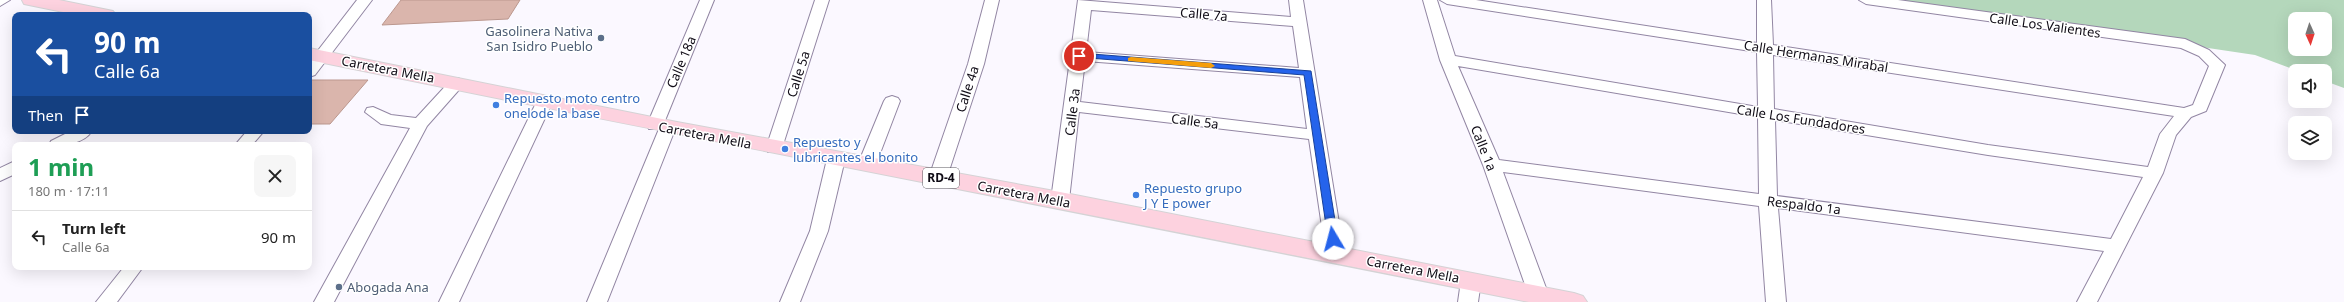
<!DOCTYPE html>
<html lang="en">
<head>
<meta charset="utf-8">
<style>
	:root { --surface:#fff; --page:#f6f6f6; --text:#222; --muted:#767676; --line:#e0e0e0 }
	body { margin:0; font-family:"Noto Sans",sans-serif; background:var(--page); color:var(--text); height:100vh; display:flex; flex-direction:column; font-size:15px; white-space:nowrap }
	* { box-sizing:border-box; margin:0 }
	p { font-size:13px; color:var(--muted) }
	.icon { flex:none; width:22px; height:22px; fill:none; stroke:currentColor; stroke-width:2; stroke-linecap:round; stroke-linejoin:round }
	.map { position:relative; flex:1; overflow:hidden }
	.sheet { position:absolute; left:12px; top:142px; width:300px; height:128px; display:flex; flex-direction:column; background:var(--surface); border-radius:8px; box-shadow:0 4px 16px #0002 }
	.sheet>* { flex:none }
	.banner { position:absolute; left:12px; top:12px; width:300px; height:122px; border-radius:8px; box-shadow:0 4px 16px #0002; background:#1a4fa0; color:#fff; overflow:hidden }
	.needle { width:26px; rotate:177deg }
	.tools { position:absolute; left:2288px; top:12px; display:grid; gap:8px }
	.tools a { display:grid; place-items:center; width:44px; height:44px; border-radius:8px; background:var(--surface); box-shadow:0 4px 16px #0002; font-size:20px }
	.pin { position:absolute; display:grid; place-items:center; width:34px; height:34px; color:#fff; margin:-17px; border:2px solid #fff; border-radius:50%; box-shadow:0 1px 4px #0007 }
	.me { position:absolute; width:44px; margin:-22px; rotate:352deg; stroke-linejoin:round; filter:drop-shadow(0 0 3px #0008) }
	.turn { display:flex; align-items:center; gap:14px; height:84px; padding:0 16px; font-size:18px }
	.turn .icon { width:52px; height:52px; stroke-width:2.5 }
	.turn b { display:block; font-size:28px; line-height:34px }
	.then { display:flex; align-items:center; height:38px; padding:0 16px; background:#0003; gap:8px; font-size:15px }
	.round { display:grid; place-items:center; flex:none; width:42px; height:42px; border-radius:8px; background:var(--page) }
	.summary { display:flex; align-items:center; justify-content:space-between; height:68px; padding:0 16px }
	h1 { font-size:24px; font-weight:700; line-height:30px; color:#1e9e55 }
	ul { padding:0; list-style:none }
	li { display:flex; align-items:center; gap:12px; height:52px; padding:0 16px; border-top:1px solid var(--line) }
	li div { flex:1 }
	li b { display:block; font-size:15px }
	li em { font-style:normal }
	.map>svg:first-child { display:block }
	.green { fill:#b4d7bb; fill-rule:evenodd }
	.building { fill:#dab5ac; stroke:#bb978e }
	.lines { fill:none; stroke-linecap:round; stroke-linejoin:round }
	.street-casing { stroke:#9286a3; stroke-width:2 }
	.primary-casing { stroke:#d4d3d5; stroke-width:2 }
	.street { fill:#fff; fill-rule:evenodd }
	.primary { fill:#fdd2df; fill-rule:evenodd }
	.route { fill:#2563eb; stroke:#184099 }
	.slow { fill:#f59e0b }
	.service-dot { fill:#5c6f8a; stroke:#fff; stroke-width:1.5 }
	.shop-dot { fill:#3f7fe0; stroke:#fff; stroke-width:1.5 }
	.labels { text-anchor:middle; stroke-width:3; stroke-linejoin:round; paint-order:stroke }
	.shield { fill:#fff; stroke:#57545b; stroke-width:1 }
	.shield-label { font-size:12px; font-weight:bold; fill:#0f0b15 }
	.street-label { font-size:13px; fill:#0f0b15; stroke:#fff }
	.service-label { font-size:13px; fill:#4e5e75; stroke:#fff; text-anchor:end }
	.shop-label { font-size:13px; fill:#366cbe; stroke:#fff; text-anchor:start }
</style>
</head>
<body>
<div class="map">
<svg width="2344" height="302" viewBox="0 0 2344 302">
	<rect width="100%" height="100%" fill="#fbf8ff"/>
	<path class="green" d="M1885 0H2344V88L2325 81V71H2298L2255 55ZM2295 19H2325V49H2295Z"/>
	<path class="building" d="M401 0H520L508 19 382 25Z
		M309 80H368L330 124H309Z"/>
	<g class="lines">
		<defs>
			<path id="street" d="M0 0H10L0 6Z
				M357 0H372L315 75 309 77V62Z
				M700 0H714L664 123H674L676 127 607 302H587L659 129H649L647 125Z
				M815 0H829L782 148 780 152H768L766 148Z
				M985 0H999L984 64 947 177 944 181 938 183 932 181 929 177 968 64Z
				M1078 0 1291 17 1289 0H1303L1344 254 1342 259 1335 260 1328 259 1326 254 1309 139 1079 112 1069 200 1066 204 1060 206 1054 204 1051 200ZM1091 10 1293 26 1299 68 1086 52ZM1085 61 1300 77 1307 129 1080 102Z
				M1423 0H1437L1455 56 1758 107 1757 52 1447 4 1440 0H1476L1757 43V0H1771L1773 45 2184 108 2193 105 2209 66 2199 56 2181 48 1866 4 1859 0H1898L2185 39 2209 50 2225 65 2206 111 2191 117 2176 135 2163 173 2097 302H2077L2104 251 1778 208 1786 302H1766L1759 206 1503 172 1549 296 1546 301H1532L1529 296 1483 165 1440 60ZM1773 55 2174 116 2160 134 2148 167 1988 145 1774 109ZM1458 66 1758 117 1759 194 1499 160ZM1775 120 1988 155 2143 177 2111 239 1777 196Z
				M457 78 463 80 465 83 427 126 334 302H314L410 128 381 124 365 112 367 108 373 107 391 115 416 118 451 80Z
				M892 96 898 98 900 101 876 164 873 168H861L858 164 884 101 886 98Z
				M544 98 550 100 552 103 459 302H439L536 103 538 100Z
				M71 131H92C83 145 63 145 49 145L51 141Z
				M247 131H264L252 145H235Z
				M836 154 842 155 845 159 828 231 800 302H780L810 231 827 159 830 155Z
				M15 161V174L0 181V168Z
				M124 267H143L117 302H96Z
				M1471 274 1478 276 1481 281 1478 302H1458L1461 281 1464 276Z"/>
			<path id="primary" d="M22 0H59L113 11 116 15H78L24 4Z
				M309 48 677 122 1060 192 1574 293 1583 296 1587 302H1529C1122 220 715 143 309 60Z"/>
		</defs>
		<use href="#street" class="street-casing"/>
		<use href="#primary" class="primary-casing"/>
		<use href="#street" class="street"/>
		<use href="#primary" class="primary"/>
	</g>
	<path class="route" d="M1079 53 1311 71 1338 239 1336 241 1333 242 1328 239 1304 75 1076 57V54Z"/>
	<path class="slow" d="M1131 57 1211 63 1215 66 1211 68 1128 61V58Z"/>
	<g class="service-dot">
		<circle cx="601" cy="38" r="4"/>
		<circle cx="339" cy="287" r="4"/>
	</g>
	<g class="shop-dot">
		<circle cx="496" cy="105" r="4"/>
		<circle cx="785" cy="149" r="4"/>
		<circle cx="1136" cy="195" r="4"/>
	</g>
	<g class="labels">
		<rect class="shield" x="923" y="168" width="36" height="20" rx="3"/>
		<g class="shield-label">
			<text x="941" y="182">RD-4</text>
		</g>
		<g class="street-label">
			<text transform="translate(1204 14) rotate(5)" y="5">Calle 7a</text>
			<text transform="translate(2045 25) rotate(8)" y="5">Calle Los Valientes</text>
			<text transform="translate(1816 56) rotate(9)" y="5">Calle Hermanas Mirabal</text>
			<text transform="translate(681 62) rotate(-67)" y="5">Calle 18a</text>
			<text transform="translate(388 69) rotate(11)" y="5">Carretera Mella</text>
			<text transform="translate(798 74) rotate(-72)" y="5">Calle 5a</text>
			<text transform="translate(967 89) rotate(-72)" y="5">Calle 4a</text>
			<text transform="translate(1072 112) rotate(-83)" y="5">Calle 3a</text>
			<text transform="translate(1801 119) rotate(9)" y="5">Calle Los Fundadores</text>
			<text transform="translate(1195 121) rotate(7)" y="5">Calle 5a</text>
			<text transform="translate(705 135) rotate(11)" y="5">Carretera Mella</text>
			<text transform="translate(1484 148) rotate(68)" y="5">Calle 1a</text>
			<text transform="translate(1024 194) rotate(11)" y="5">Carretera Mella</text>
			<text transform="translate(1804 205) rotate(7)" y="5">Respaldo 1a</text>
			<text transform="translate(1413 269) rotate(11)" y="5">Carretera Mella</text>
		</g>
		<g class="service-label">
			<text x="593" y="36">Gasolinera Nativa<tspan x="593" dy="15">San Isidro Pueblo</tspan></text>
			<text x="347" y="292" text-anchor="start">Abogada Ana</text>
		</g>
		<g class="shop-label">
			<text x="504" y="103">Repuesto moto centro<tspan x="504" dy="15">onelode la base</tspan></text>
			<text x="793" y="147">Repuesto y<tspan x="793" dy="15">lubricantes el bonito</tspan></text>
			<text x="1144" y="193">Repuesto grupo<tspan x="1144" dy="15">J Y E power</tspan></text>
		</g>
	</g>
</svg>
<div class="tools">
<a><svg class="needle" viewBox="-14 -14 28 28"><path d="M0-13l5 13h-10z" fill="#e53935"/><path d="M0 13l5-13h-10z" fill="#767676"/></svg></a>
<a><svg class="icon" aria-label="sound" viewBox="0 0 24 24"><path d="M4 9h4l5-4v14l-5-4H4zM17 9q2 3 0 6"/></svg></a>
<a><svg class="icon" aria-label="layers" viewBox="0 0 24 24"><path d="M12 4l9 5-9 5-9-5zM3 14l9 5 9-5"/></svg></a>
</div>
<div class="pin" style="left:1079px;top:56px;background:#d93025"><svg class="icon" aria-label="arrive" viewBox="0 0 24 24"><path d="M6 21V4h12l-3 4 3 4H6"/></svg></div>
<svg class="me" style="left:1333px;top:239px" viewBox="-20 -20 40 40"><circle r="19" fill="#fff"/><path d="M0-13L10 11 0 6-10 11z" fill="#2563eb"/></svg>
<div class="banner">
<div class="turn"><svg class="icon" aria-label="left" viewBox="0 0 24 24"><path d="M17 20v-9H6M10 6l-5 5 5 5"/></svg><div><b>90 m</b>Calle 6a</div></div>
<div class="then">Then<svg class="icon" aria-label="arrive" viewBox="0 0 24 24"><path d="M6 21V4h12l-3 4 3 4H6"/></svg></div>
</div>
<section class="sheet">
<div class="summary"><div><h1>1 min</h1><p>180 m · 17:11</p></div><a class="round"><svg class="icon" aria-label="close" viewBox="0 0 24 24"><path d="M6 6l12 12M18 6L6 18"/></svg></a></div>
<ul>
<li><svg class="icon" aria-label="left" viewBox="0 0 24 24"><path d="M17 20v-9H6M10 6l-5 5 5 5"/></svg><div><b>Turn left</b><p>Calle 6a</p></div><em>90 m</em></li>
</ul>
</section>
</div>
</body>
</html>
